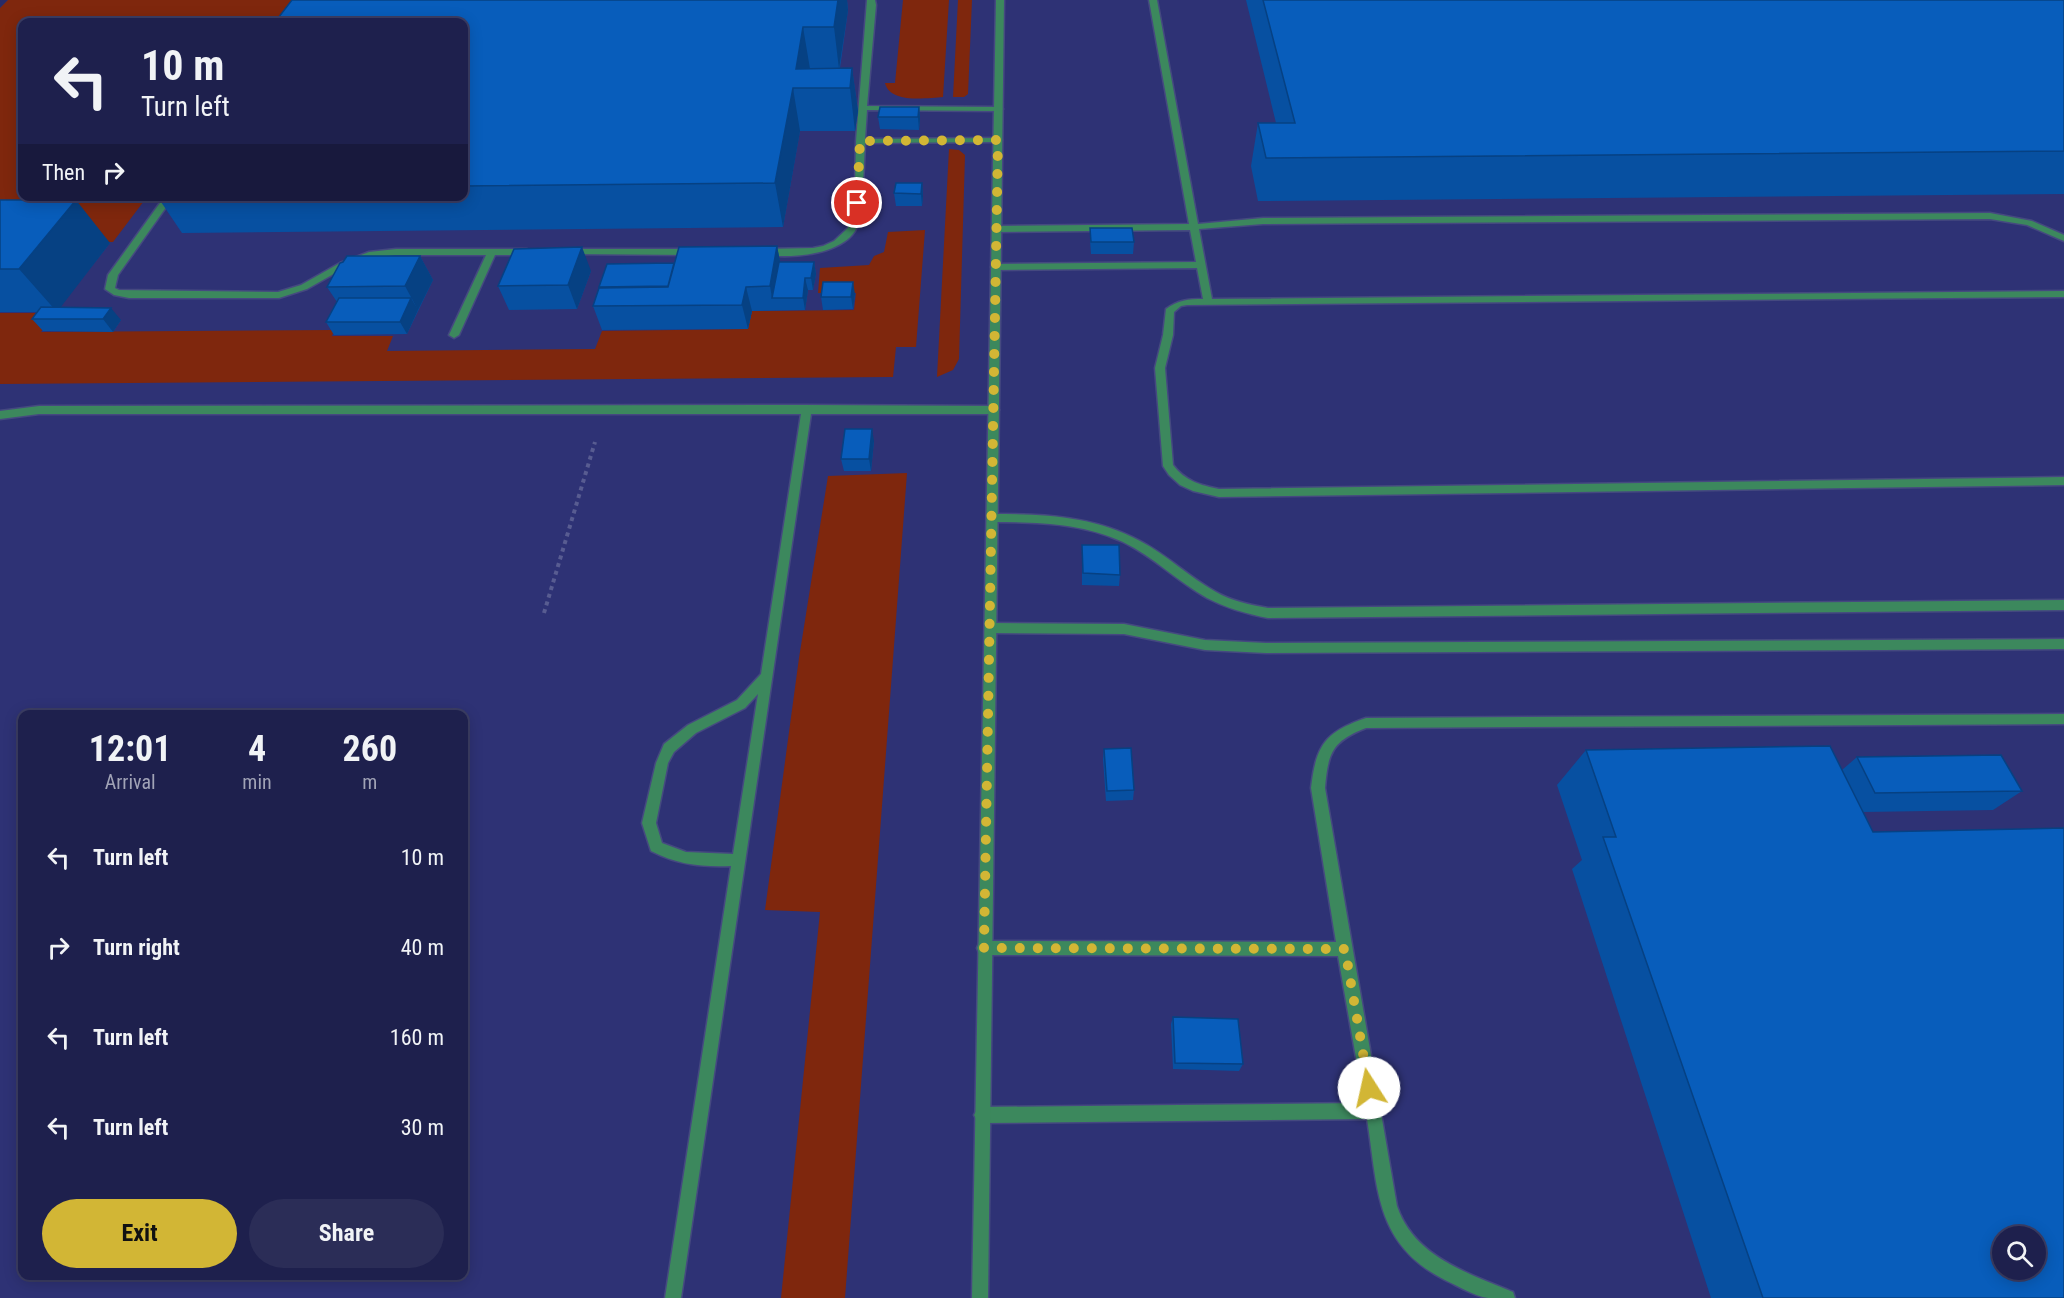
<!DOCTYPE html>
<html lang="en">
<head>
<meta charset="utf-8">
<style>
	:root { --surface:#1e204d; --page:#2b2d57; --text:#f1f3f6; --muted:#a1a3b6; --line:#3c3e65; --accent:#d2b635 }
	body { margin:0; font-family:"Roboto Condensed",sans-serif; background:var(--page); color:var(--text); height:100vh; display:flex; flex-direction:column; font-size:22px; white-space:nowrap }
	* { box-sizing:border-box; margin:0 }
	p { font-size:20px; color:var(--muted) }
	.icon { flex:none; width:33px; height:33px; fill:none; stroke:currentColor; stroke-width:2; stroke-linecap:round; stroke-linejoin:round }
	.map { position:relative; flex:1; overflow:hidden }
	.side { position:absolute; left:18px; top:710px; width:450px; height:570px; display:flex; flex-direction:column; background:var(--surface); border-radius:12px; box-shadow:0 3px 15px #0003,0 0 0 2px var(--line) }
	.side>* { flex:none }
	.banner { position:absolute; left:18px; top:18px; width:450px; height:183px; border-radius:12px; box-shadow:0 3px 15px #0003,0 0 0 2px var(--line); background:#1e204d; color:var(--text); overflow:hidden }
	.buttons { position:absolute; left:1992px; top:1226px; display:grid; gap:12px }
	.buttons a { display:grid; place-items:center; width:54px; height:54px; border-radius:50%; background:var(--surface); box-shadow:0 3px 15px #0003,0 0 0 2px var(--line); font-size:30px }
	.pin { position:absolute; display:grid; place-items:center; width:51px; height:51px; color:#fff; margin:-26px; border:3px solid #fff; border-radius:50%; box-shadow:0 2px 6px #0007 }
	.me { position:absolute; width:66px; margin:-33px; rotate:350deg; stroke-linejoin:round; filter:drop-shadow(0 0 4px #0008) }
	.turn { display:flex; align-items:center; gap:21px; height:126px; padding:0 24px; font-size:27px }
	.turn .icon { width:78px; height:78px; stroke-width:2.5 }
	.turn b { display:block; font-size:42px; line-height:51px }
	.then { display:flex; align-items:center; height:57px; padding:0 24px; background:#0003; gap:12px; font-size:22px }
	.eta { display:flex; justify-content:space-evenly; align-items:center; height:102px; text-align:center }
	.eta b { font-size:36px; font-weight:700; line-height:42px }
	.cta { display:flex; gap:12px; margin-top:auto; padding:12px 24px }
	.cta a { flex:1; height:69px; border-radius:36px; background:var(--accent); color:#111; font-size:24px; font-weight:700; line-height:69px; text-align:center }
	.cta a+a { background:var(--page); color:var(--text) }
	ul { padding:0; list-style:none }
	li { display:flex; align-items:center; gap:18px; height:90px; padding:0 24px }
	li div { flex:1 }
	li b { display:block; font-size:22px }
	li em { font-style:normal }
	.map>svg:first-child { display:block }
	.built { fill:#2e3275; fill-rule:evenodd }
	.green { fill:#7f270d }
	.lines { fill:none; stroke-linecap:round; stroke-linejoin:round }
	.service-casing { stroke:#454980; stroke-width:3 }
	.minor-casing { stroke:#454980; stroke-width:3 }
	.path { stroke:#585c91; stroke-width:4; stroke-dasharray:4 4; stroke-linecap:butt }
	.service { fill:#3c885d; fill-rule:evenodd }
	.minor { fill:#3c885d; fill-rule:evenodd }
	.wall { fill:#0750a1 }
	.shaded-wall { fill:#064183 }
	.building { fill:#085dbb; stroke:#064183; stroke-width:1.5; fill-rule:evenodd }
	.route { stroke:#d2b635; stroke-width:10; stroke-dasharray:0 18 }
</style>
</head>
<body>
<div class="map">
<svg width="2064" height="1298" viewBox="0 0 2064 1298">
	<rect width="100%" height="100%" fill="#282b67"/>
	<path class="built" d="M8 0H2064V1298H0V8ZM22 22H464V196H22ZM22 714H464V1275H22ZM2002 1236H2036V1269H2002Z"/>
	<path class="green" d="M8 0H294L277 22H22V196L147 197 113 242 0 241V8Z
		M903 0H949L943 97C927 98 890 104 885 83H895Z
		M958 0H972L968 94 964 97H953Z
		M949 149 959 150 965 155 959 359 953 370 937 377Z
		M925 230 916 347H896L893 377 0 384V313H55L41 332 334 330 332 336H393L387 351 595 349 602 331 748 329 752 311 854 310 856 293H818L820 268 869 265 874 256 884 252 888 232Z
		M907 473 845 1298H781L820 912 765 910 799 658 828 476Z"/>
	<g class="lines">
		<defs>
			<path id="service" d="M867 0H875L876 5 867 106 999 107 1003 109 999 111 867 110 865 139 998 138 1002 140 998 142 865 143C864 161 863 218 855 231 839 256 787 259 761 254L759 252 764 249 813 248 823 246 834 241 848 228 855 187 856 141Z
				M1149 0H1157L1198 224 1263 218 1990 213 2032 221 2064 235V241L2027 225 1990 219 1263 224 1199 229 1212 299 2064 291V297L1187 305 1181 306 1174 312 1173 335 1165 368 1173 465C1185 481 1200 485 1219 489L2064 477V485L1219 497 1193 491 1180 485 1169 475 1163 466 1155 368 1163 335 1166 309C1178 300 1188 299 1203 299L1197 268 996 270 991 267 996 264 1196 262 1190 230 997 232 993 229 997 226 1189 224Z
				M165 196H174L118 275 115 288 119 290 278 292 301 285 340 263 369 252 396 249H527L532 252 527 255H495L459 335 454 338 449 335 486 255H396L371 258 346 267 307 289 279 298H129L114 295 105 289 108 275Z
				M569 249H692L697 252 692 255 566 254 564 252Z
				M807 405 994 406 999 410 994 414H811L681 1298H665L731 866C702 867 678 865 651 851L642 823 656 763 664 744 688 725 737 700 761 674 801 414H39L0 419V411L39 406ZM758 694 733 854 686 852 662 843 656 823 668 763 674 752 696 733 745 708Z
				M993 514C1044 514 1094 516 1140 541 1167 555 1189 577 1216 592 1232 601 1250 605 1268 608L2064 600V610L1268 618C1247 614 1226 608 1207 598 1178 582 1154 557 1123 542 1082 523 1037 522 993 522L987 518Z
				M991 623 1124 624 1205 640 1266 643 2064 639V649L1266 653 1205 650 1124 634 991 633 987 631 985 628 987 625Z
				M2064 714V724L1366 728C1332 741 1328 753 1325 788L1397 1206C1414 1257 1468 1273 1513 1292L1515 1298C1506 1298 1497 1298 1488 1298 1474 1296 1458 1286 1445 1280 1374 1244 1378 1187 1367 1119L982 1123 977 1120 974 1115 977 1110 982 1107 1364 1103 1338 956 984 955 979 953 977 948 979 943 984 941 1336 942 1311 788C1316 745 1325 732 1366 718Z"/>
			<path id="minor" d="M996 0H1004L988 1298H972Z"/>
		</defs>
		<use href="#service" class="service-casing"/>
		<use href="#minor" class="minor-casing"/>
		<path class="path" d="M544 613 595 442"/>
		<use href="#service" class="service"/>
		<use href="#minor" class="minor"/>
	</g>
	<path class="wall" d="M292 0H847L848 10 840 68H852L858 111 855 131H800L783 227 182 233 157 196H464V22Z
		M1246 0H2064V194L1258 201 1251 166 1258 123H1276Z
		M919 107 920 119 919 130 880 129 878 117Z
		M922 183 923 196 922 206H896L894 193Z
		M0 200 110 243 60 307 121 320 113 332 43 331 32 319 37 312H0Z
		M1090 228 1134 242 1133 254H1091L1090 240Z
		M777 246 780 262H814L816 274 813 290H808L805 310 752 311 748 329 602 330 593 306 600 288 599 287 674 263Z
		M420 256 433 280 407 334 334 335 326 322 337 302 327 287Z
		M591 271 577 309 509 310 498 286Z
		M855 294 853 309 823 310 821 297Z
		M874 441 871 471H844L841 459Z
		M1082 545 1120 575 1119 586 1082 585Z
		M1104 749 1134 790 1133 800 1106 801 1103 759Z
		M1586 750 1842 770 1857 757 2022 791 1993 810 1863 812 2064 1298H1711L1572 869 1582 860 1557 785Z
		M1173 1017 1243 1064 1239 1071 1173 1069 1171 1024Z"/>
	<path class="shaded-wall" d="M838 0H847L848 10 839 69 834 27Z
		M803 27 810 69H796Z
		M852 68 858 111 855 131 850 88Z
		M793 88 800 131 783 227 775 183Z
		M919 107 920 119 919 130 918 117Z
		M922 183 923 196 922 206 921 194Z
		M76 200 110 243 57 312 19 269Z
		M777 246 782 271 772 298 770 286Z
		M582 247 591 271 577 309 568 285Z
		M420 256 433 280 418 310 405 286Z
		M814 262 816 274 813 290 811 278Z
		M805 278 808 290 805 310 803 298Z
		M853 282 855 294 853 309 851 297Z
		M746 287 752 311 748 329 742 305Z
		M411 298 418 310 407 334 400 322Z
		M111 308 121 320 113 332 103 319Z
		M872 429 874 441 871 471 869 459Z"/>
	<path class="building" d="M292 0H838L834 27H803L796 69 852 68 850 88H793L775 183 464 186V22H275Z
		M1263 0H2064V151L1266 158 1258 123H1295Z
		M880 107H919L918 117H878Z
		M896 183H922L921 194 894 193Z
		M0 200H76L19 269H0Z
		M1090 228H1132L1134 242H1091Z
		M777 246 770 286 746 287 742 305 593 306 599 288 668 287 679 247Z
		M582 247 568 285 498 286 514 249Z
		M347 256H420L405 286 327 287 340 263 343 262Z
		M779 262H814L811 278H805L803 298H772Z
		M674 263 668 286 599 287 607 264Z
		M823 282H853L851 297H821Z
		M339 298H411L400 322H326Z
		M41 307 111 308 103 319H32Z
		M845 429H872L869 459H841Z
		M1082 545H1119L1120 575 1083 573Z
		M1830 746 1873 832 2064 828V1298H1763L1603 837H1616L1586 750ZM2002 1236H2036V1269H2002Z
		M1131 748 1134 790 1107 791 1104 749Z
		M2001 755 2022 791 1875 793 1857 757Z
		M1173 1017 1238 1019 1243 1064 1175 1063Z"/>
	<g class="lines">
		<path class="route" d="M857 203 860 141 998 140 984 948 1345 949 1369 1088"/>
	</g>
</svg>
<div class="buttons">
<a><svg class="icon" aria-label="search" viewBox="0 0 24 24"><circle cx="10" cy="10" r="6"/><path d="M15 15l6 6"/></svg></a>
</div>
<div class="pin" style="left:857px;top:203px;background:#d93025"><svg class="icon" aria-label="arrive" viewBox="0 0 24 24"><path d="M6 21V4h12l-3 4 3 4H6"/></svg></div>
<svg class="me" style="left:1369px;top:1088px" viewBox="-20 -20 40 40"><circle r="19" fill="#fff"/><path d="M0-13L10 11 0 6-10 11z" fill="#d2b635"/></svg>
<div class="banner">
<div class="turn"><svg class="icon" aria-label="left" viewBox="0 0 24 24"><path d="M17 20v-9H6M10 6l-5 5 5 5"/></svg><div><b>10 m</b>Turn left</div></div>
<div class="then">Then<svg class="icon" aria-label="right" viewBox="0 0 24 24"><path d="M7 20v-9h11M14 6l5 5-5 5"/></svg></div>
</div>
<section class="side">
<div class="eta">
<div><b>12:01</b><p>Arrival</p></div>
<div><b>4</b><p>min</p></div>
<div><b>260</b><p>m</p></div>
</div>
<ul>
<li><svg class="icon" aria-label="left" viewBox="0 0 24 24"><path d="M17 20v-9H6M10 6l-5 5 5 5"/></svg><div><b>Turn left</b></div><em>10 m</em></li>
<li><svg class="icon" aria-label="right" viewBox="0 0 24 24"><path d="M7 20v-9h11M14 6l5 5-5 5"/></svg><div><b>Turn right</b></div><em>40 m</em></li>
<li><svg class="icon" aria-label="left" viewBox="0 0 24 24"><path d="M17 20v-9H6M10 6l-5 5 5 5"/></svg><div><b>Turn left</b></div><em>160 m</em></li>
<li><svg class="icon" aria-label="left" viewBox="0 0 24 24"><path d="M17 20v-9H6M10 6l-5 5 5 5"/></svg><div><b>Turn left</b></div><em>30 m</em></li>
</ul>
<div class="cta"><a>Exit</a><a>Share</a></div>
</section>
</div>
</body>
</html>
